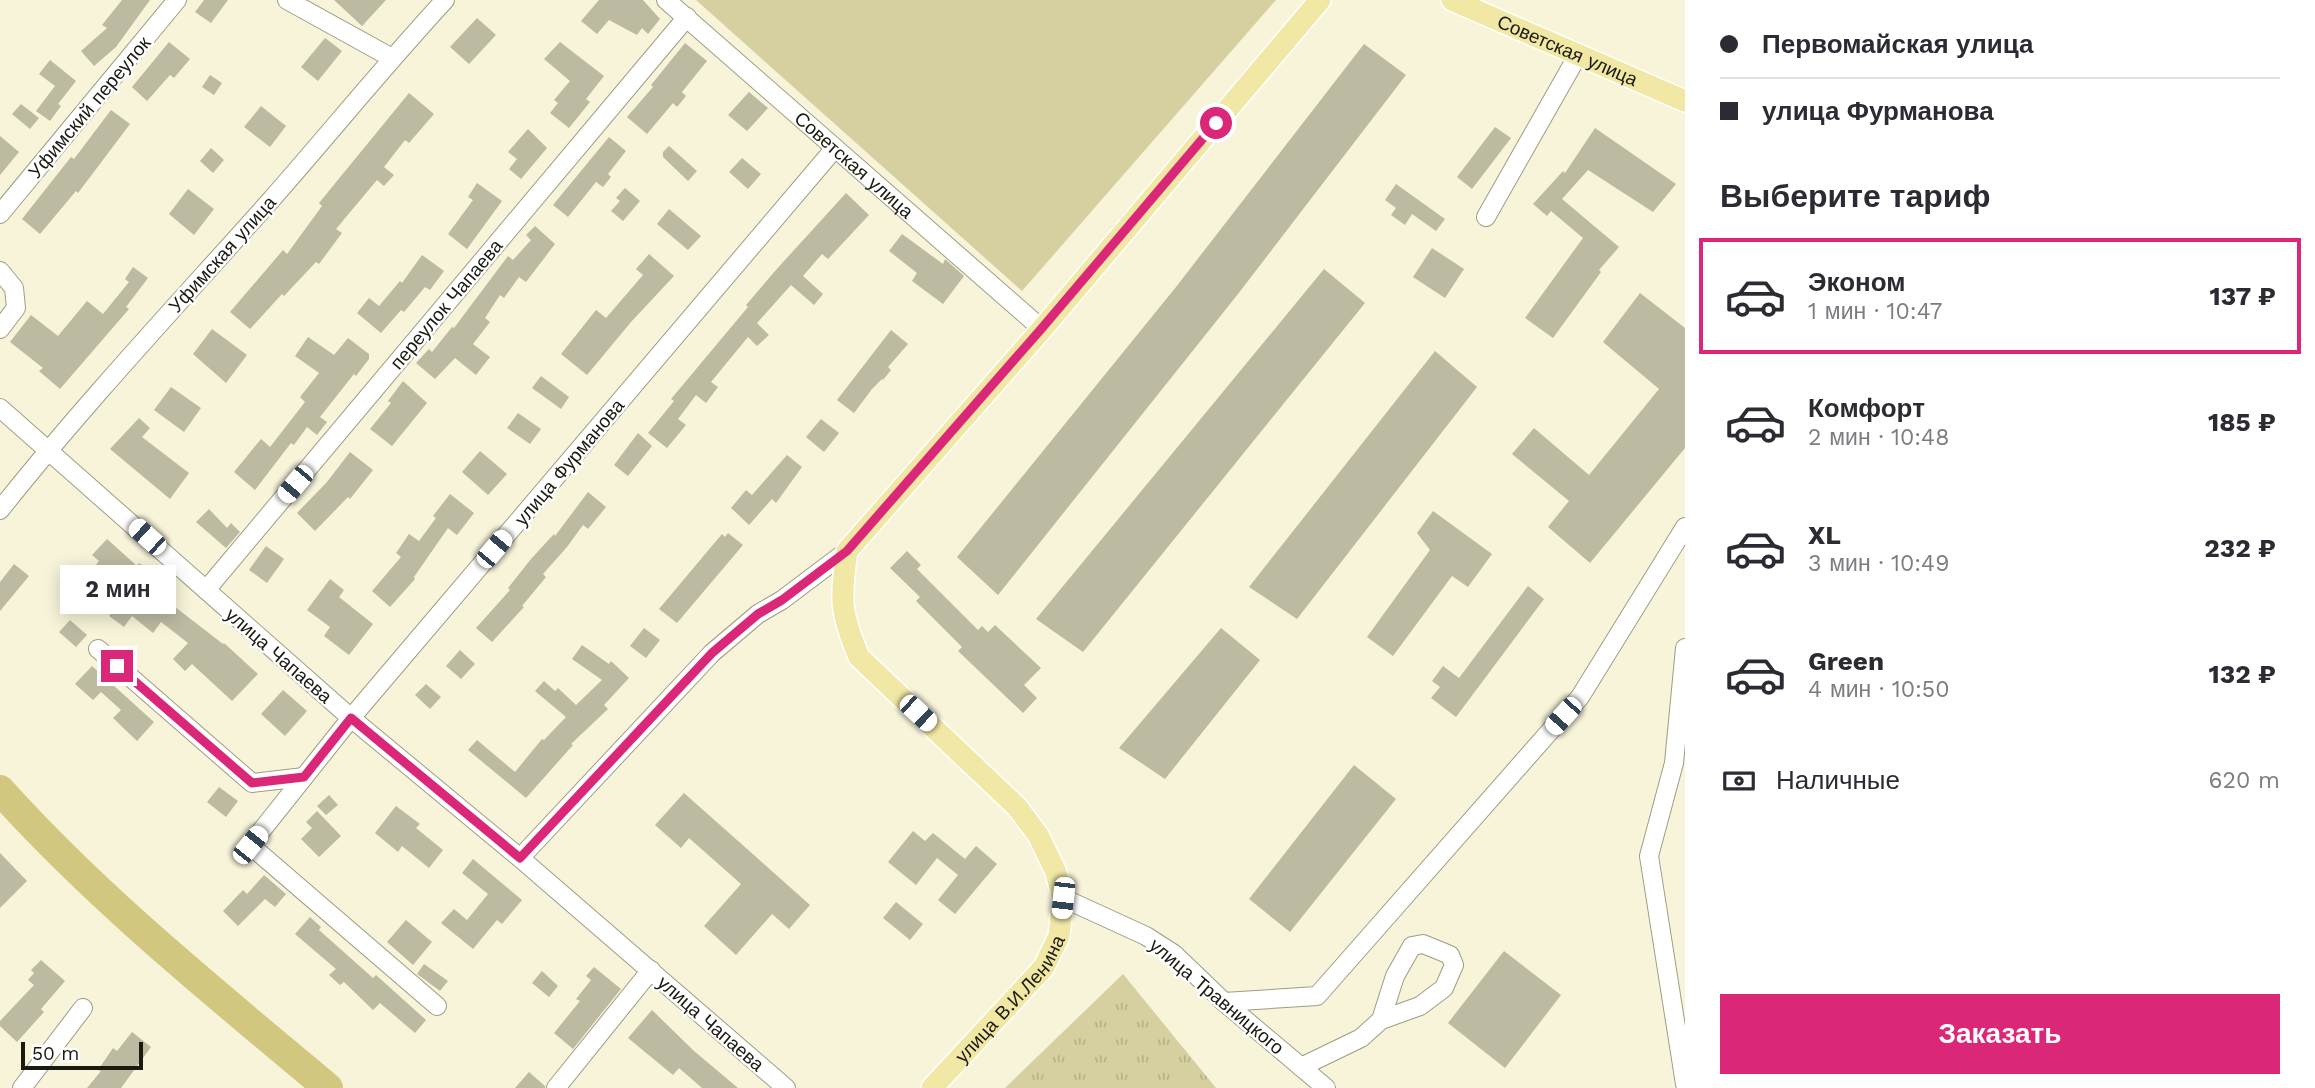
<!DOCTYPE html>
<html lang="ru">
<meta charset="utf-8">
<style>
:root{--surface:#fff;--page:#f7f7f7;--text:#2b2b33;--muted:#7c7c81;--line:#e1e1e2;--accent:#db2777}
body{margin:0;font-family:"Work Sans",sans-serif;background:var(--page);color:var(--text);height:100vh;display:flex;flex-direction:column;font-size:26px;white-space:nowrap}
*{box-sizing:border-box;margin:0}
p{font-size:23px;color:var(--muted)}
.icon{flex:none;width:38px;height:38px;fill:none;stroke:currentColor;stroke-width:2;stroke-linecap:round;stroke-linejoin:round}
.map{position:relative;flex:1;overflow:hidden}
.panel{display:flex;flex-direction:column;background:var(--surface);width:630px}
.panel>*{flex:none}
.banner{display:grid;align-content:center;height:154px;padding:0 35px;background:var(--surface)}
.scale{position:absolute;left:21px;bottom:18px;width:122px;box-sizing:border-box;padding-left:7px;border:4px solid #1b1a11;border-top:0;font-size:19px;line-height:24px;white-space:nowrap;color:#1b1a11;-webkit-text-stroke:5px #fff;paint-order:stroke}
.end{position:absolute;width:32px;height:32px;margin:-16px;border:9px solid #db2777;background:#fff;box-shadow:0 0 0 4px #fff}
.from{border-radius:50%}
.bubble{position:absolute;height:49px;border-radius:0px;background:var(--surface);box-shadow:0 4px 18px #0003;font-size:23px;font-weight:700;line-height:49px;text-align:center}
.car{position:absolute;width:21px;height:42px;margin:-21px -10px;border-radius:9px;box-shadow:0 0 5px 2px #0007;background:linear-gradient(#fff 24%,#345 0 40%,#fff 0 76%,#345 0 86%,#fff 0)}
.banner b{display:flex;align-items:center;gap:24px;height:66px;font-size:26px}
.banner b+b{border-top:2px solid var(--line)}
.banner i{width:18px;height:18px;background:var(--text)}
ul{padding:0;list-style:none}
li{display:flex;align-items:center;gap:21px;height:116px;margin:0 14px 10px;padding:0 21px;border:4px solid transparent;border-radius:0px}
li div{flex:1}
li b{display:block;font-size:26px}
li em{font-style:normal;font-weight:700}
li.active{border-color:var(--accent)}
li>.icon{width:63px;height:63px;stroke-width:1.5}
h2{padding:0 35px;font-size:32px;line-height:84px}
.pay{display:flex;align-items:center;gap:18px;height:77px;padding:0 35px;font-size:26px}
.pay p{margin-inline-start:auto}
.action{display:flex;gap:14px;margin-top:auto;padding:14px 35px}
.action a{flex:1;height:80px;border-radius:0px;background:var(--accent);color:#fff;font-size:28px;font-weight:700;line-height:80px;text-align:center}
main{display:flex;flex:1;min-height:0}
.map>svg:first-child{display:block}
</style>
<main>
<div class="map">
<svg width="1685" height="1088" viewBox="0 0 1685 1088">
<defs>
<pattern id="park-tufts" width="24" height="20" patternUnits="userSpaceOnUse" patternTransform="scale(1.75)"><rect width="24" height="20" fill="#d6d0a0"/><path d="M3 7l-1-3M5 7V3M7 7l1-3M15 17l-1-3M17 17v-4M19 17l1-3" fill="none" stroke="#b7b289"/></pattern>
</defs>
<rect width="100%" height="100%" fill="#f7f4da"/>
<polygon fill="#d6d0a0" points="696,0 1276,0 1022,291"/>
<polygon fill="url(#park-tufts)" points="1123,974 1216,1088 1005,1088"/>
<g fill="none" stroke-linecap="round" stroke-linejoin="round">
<path stroke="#d1c77e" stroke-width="30" d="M0,790C99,900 215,993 328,1088"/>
</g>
<g fill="#bdbaa2">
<polygon points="122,0 150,0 116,47 94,66 81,51 107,28 102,25"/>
<polygon points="204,0 228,0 211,23 195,12"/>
<polygon points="334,0 386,0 362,26"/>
<polygon points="599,0 643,0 660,19 648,34 642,28 637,35 609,20 597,34 581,21"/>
<polygon points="477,18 496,35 469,64 450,47"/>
<polygon points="325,38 342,51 318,81 301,67"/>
<polygon points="169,42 190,59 174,78 170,75 147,101 132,87"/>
<polygon points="560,42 604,76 586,99 590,102 569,128 550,113 558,103 554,100 570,81 544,59"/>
<polygon points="685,43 707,61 682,92 686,96 677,107 673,103 647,134 627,117 653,87 651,85"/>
<polygon points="1364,44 1406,75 1238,294 998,595 957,557 1176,287"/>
<polygon points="50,60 76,81 58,104 61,106 50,121 36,111 55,86 39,74"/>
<polygon points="210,75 222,83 214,95 202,87"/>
<polygon points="749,92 768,108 747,131 728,115"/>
<polygon points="409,93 434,114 409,143 405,140 384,167 394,175 384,186 377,180 336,229 342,233 319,264 316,262 284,296 282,294 250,329 230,312 283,250 287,254 322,206 319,203"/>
<polygon points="21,104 39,118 30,129 12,114"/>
<polygon points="261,106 286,126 270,147 244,127"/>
<polygon points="111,110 130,124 78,193 76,191 40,234 22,219 71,157 74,159"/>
<polygon points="1495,127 1511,138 1472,189 1457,177"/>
<polygon points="1595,128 1676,184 1653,212 1588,170 1562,199 1619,247 1599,270 1601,272 1553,338 1525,318 1583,238 1551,211 1547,216 1533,204 1563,171 1565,173"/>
<polygon points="528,129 547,148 521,179 509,169 517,159 508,152"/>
<polygon points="0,136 19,152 0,175"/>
<polygon points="609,137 626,151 608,174 611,177 603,187 596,182 568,217 553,205"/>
<polygon points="669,146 697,171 688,181 663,157 663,152"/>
<polygon points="211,148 224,160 213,173 200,161"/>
<polygon points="742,158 761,174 748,189 729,172"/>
<polygon points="477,183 502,201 467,249 448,234 473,200 468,197"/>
<polygon points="1396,184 1445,219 1436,231 1412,214 1405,225 1391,215 1396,208 1385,200"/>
<polygon points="625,188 640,201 623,221 611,211 620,201 616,198"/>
<polygon points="188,189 214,209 194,235 169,214"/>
<polygon points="846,193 869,215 828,259 822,254 803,276 823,294 814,305 791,285 757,323 769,335 757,346 748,337 711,382 718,387 706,403 696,395 678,419 686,425 667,448 648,433 674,401 671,399 748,307 746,305 775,271"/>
<polygon points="669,209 701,236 688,250 657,224"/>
<polygon points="535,226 555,244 526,282 519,277 504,298 500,295 485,318 490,322 473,344 490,357 476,375 455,358 435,379 416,363 429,349 432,352 452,327 454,328 508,256 513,260 531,240 526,235"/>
<polygon points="902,234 943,264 945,259 964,276 943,304 912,281 917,273 889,251"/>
<polygon points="1432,248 1464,269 1445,298 1413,277"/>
<polygon points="649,254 674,276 631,322 587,375 561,354 596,310 606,318 643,275 636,269"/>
<polygon points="422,255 444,271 430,290 425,287 404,312 401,310 381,333 357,313 369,298 379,306 400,281 402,283"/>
<polygon points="133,267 148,278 126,307 129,309 60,389 39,371 43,368 10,342 31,315 58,336 87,301 103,314 129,282 125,279"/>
<polygon points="1324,269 1365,303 1083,652 1036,619"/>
<polygon points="1640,293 1685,328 1685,448 1590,563 1548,527 1569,501 1512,454 1534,428 1589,475 1659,389 1603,342"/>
<polygon points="212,329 247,355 226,383 193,354"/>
<polygon points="891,330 908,344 888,367 891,370 883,380 882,379 872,389 854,413 837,400"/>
<polygon points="308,337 334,355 348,338 369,354 369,359 356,376 354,374 320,417 327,422 317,435 307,427 294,445 291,443 255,490 234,472 261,439 270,447 305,402 300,397 319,373 295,356"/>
<polygon points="1435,351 1477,387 1297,619 1249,587"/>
<polygon points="541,376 569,397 561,409 532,388"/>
<polygon points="403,381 427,403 392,446 370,429 391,403 388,401"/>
<polygon points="171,387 201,408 184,432 154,410"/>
<polygon points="518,413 541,429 530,444 507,428"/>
<polygon points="139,418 150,428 142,437 189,473 170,499 110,449"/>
<polygon points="821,419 839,433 824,452 806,437"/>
<polygon points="638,433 652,446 628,476 614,465"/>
<polygon points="480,451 507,474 488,495 462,472"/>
<polygon points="350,452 373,470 350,499 348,497 315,531 297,513 327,482"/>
<polygon points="787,455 802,467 776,503 772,499 749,525 731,508 746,490 752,495"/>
<polygon points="588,492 606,507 588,529 583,525 567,547 543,574 546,577 522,606 524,607 492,642 476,628 510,590 508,588 531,559 554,534 555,536"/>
<polygon points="450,494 474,513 457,535 448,528 414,577 415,579 390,607 372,591 401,557 396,553 409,534 419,541 436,518 433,516"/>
<polygon points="209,509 227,528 231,523 240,532 226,548 196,522"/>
<polygon points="1433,511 1492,554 1468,587 1452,576 1393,656 1367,637 1430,550 1417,533"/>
<polygon points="728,533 743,545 677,623 659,609 722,534 725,537"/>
<polygon points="107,539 137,566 139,563 155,576 148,586 223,644 224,643 258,674 232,701 192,664 185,671 173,659 188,643 161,622 153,633 132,616 124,627 109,616 129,590 107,572 103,576 94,567 99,561 92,555"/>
<polygon points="266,546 284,559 267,583 249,570"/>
<polygon points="907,551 921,565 917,569 978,630 982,626 988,632 995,625 1041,668 1024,685 1037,698 1023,713 958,651 962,647 916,601 920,597 890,568"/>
<polygon points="14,564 29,576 0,611 0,582"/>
<polygon points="330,579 344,590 339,597 373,624 349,655 324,636 330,627 307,610"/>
<polygon points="1528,586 1544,599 1456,717 1431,698 1440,687 1432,681 1443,666 1459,678"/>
<polygon points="70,620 87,635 76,647 59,632"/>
<polygon points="644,628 660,640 646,658 630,646"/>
<polygon points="1221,628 1260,660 1165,779 1119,748"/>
<polygon points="582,645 609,664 611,661 629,678 604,705 608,709 571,744 573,745 526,798 468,750 477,740 515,772 542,739 544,740 566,717 535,691 544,681 555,691 558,688 576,705 602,680 572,659"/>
<polygon points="460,650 475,664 461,679 446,666"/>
<polygon points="92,666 154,722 137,741 113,718 121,710 101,692 93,700 75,684"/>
<polygon points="426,684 441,697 430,709 415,695"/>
<polygon points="283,690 307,711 285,736 261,714"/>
<polygon points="1354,765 1396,799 1290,932 1249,899"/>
<polygon points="219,787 238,801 226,817 207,802"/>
<polygon points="684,793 810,905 789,929 772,914 736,955 704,926 741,884 689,838 681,848 655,825"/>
<polygon points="329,795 338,805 326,815 317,806"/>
<polygon points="396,806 420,824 416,828 443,850 429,868 402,846 398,852 375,833"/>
<polygon points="317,811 341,836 319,857 301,839 312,828 306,822"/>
<polygon points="913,831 925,841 933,833 965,859 976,846 997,864 955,914 938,900 958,875 937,858 916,885 888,862"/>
<polygon points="0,853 27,881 0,908"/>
<polygon points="473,859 522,900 502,924 497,920 473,949 441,923 454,909 467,920 488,894 462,873"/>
<polygon points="264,875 286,894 275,907 265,899 238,926 223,911 243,890 247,894"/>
<polygon points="896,902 923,924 910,940 883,918"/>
<polygon points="310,917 321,927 319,930 373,978 376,975 426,1020 415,1033 380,1003 373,1010 344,982 340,985 329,975 336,969 295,934"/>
<polygon points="406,920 432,942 413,965 387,942"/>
<polygon points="1504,951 1561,995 1505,1068 1448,1023"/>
<polygon points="41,960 65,981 41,1009 44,1012 17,1042 0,1026 0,1021 34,985 28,980 34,973 31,970"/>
<polygon points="424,964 448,981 440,991 417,974"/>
<polygon points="594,967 621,989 573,1049 554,1033 580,1001 576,999 591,980 586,976"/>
<polygon points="542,971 558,986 549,997 532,983"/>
<polygon points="652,1010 694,1051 738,1088 702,1088 679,1068 673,1075 628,1038"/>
<polygon points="132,1032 151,1047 121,1088 87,1088 101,1071 98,1070 113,1048 117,1051"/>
<polygon points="529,1072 545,1086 545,1088 515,1088"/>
</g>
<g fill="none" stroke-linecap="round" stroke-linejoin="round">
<defs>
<g id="minor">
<polyline points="287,0 392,58"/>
<path id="s1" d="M666,0L1042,329"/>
<polyline points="0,214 177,0"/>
<polyline points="1486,217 1578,55"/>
<polyline points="0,271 14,288 16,308 0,329"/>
<polyline points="0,408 351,718 520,858 786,1088"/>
<path d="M0,510C85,403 179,303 270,201C329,134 385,65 445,0"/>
<polyline points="206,590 687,17"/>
<polyline points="1685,648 1674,763 1649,856 1685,1084"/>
<polyline points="98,649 252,783 304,777"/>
<polyline points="520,858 712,653 758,614 782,600 847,551"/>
<polyline points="1063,898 1146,936 1174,954 1224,1002 1326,1088"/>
<polyline points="1224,1002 1317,996 1580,697 1685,527"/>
<polyline points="437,1006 250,845 351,718 835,148"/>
<polyline points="1301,1067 1361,1038 1381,1020 1420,1006 1444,988 1454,965 1450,955 1423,944 1412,946 1395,976 1381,1020"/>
<polyline points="22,1088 83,1008"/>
<polyline points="556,1088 651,970"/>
</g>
<g id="major">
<path id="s2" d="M1452,0L1685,101"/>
<path id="s3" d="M932,1088L1044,967L1059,936L1063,898L1055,870L1038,835L1017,807L859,657C840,612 840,599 847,551L1042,329L1320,0"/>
</g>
</defs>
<use href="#minor" stroke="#9f9c84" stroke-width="20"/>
<use href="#major" stroke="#fff" stroke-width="24"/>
<use href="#minor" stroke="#fff" stroke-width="18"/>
<use href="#major" stroke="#f1e8a6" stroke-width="21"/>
</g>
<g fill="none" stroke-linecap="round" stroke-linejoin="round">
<polyline stroke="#db2777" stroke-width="9" points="117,666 252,783 304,777 351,718 520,858 712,653 758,614 782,600 847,551 1042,328 1216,123"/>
</g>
<g text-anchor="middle" stroke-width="5" stroke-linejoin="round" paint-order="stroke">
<g font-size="19" fill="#1b1a11" stroke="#fff">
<text dy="7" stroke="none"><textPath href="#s2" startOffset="126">Советская улица</textPath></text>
<text transform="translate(89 107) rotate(-50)" y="7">Уфимский переулок</text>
<text dy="7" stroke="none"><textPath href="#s1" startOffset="250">Советская улица</textPath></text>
<text transform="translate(222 254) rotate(-48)" y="7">Уфимская улица</text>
<text transform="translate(446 304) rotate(-50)" y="7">переулок Чапаева</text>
<text transform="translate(569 462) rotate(-50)" y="7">улица Фурманова</text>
<text transform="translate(279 655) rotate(41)" y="7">улица Чапаева</text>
<text transform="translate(1217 996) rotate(40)" y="7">улица Травницкого</text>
<text dy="7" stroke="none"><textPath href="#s3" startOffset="119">улица В.И.Ленина</textPath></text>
<text transform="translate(711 1023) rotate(41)" y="7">улица Чапаева</text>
</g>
</g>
</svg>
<div class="scale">50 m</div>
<i class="end from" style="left:1216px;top:123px"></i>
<i class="end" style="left:117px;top:666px"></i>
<div class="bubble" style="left:60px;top:565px;width:116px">2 мин</div>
<i class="car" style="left:295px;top:484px;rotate:220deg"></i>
<i class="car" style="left:147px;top:537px;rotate:312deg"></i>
<i class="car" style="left:494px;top:549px;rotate:40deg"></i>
<i class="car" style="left:918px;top:713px;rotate:133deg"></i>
<i class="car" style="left:1563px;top:716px;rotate:222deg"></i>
<i class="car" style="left:250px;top:845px;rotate:39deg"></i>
<i class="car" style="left:1063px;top:898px;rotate:186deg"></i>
</div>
<section class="panel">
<div class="banner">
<b><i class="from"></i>Первомайская улица</b>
<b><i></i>улица Фурманова</b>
</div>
<h2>Выберите тариф</h2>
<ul>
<li class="active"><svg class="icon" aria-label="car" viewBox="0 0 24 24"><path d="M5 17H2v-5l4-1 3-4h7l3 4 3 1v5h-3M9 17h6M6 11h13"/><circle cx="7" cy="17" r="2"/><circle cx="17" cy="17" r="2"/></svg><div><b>Эконом</b><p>1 мин · 10:47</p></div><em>137 ₽</em></li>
<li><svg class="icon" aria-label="car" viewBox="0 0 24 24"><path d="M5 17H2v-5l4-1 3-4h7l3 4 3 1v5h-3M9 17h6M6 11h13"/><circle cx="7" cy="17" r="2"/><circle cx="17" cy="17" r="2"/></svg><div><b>Комфорт</b><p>2 мин · 10:48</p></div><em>185 ₽</em></li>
<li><svg class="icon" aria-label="car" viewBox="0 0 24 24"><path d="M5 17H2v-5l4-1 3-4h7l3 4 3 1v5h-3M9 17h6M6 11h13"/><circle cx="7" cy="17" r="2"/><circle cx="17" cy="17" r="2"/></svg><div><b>XL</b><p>3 мин · 10:49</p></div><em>232 ₽</em></li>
<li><svg class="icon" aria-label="car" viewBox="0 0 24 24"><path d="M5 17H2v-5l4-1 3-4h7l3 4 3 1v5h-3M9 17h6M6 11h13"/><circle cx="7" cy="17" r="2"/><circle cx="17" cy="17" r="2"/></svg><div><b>Green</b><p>4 мин · 10:50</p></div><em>132 ₽</em></li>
</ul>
<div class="pay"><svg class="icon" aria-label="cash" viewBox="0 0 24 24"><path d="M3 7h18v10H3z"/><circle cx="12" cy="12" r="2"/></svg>Наличные<p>620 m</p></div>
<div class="action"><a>Заказать</a></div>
</section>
</main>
